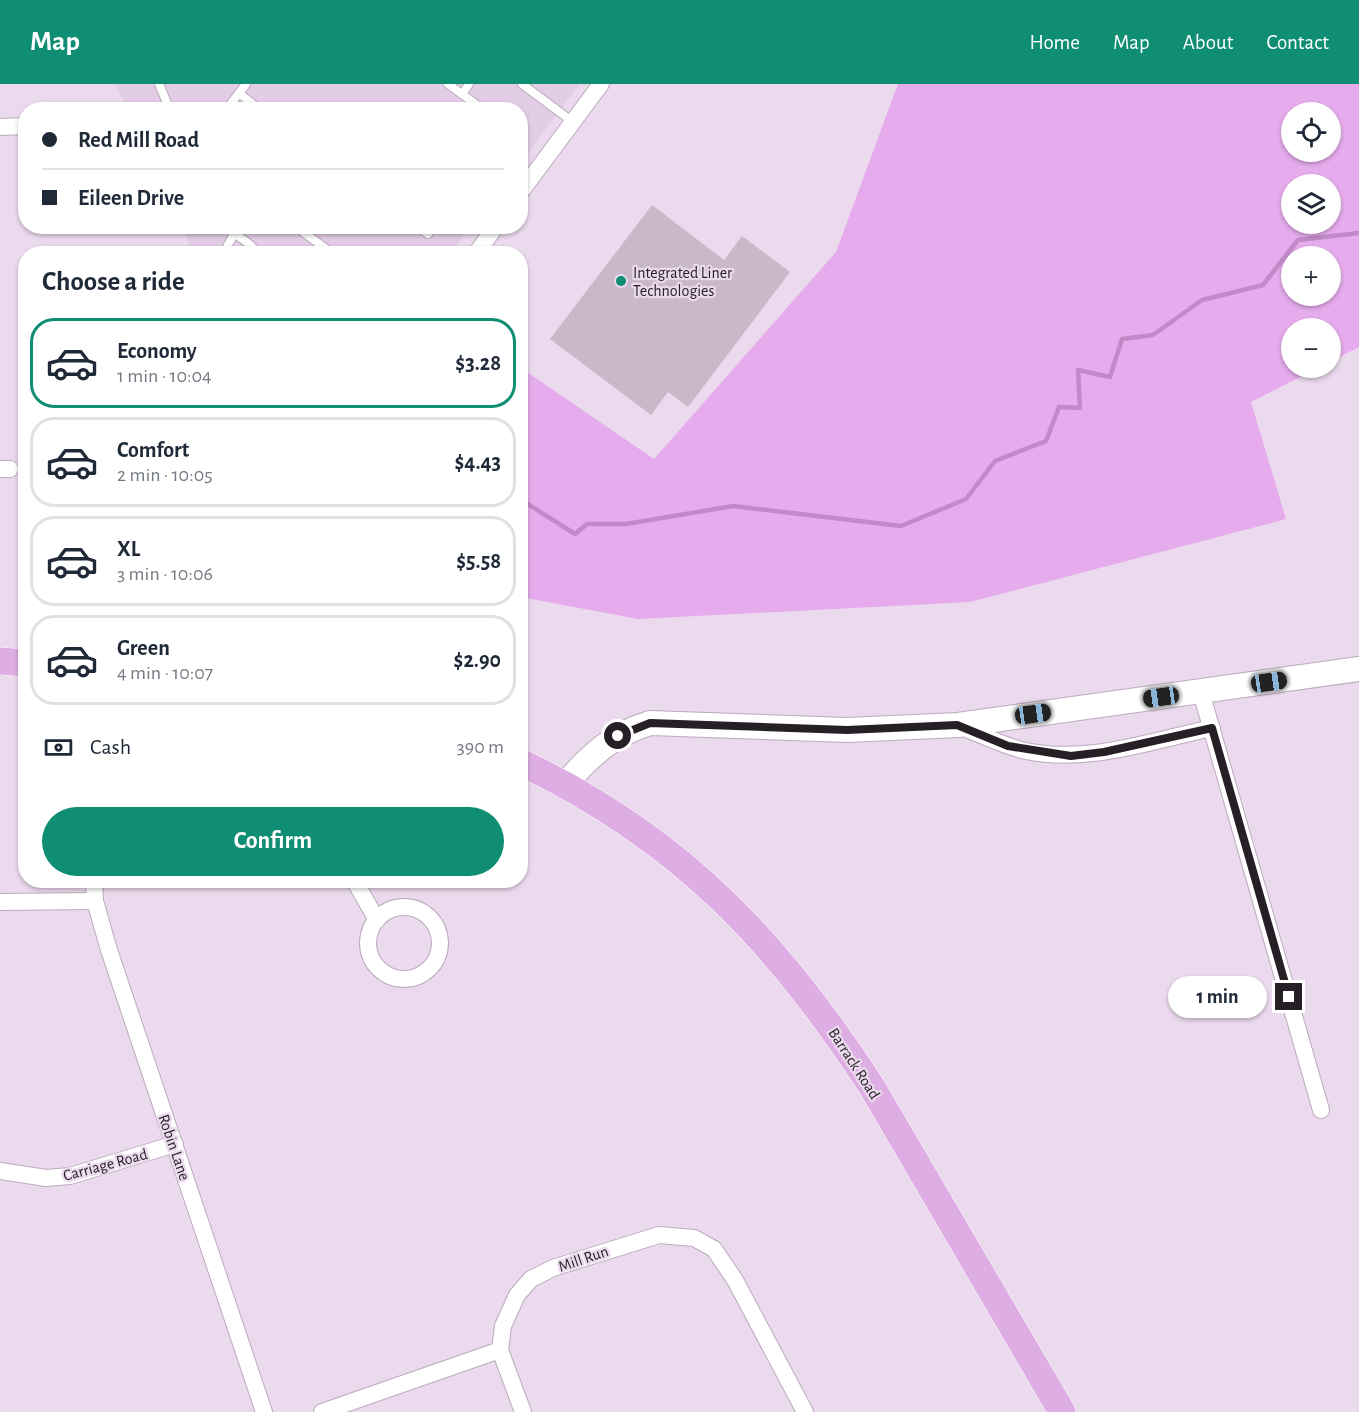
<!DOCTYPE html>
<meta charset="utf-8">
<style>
:root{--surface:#fff;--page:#f6f6f7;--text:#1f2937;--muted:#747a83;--line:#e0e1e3;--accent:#0f8e74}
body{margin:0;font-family:"Alegreya Sans",sans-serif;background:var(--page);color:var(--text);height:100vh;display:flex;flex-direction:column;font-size:22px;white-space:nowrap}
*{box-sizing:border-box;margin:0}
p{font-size:20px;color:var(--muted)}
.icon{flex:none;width:33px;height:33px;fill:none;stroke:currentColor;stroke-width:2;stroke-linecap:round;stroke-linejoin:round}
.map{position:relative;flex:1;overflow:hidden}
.sheet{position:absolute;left:18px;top:162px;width:510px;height:642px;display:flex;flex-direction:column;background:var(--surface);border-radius:24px;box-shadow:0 2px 4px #0004}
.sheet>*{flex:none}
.top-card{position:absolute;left:18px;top:18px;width:510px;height:132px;border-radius:24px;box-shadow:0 2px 4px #0004;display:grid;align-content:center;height:132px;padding:0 24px;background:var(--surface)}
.buttons{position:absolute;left:1281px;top:18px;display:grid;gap:12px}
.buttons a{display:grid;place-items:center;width:60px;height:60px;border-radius:50%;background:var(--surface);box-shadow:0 2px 4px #0004;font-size:30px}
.end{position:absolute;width:27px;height:27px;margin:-14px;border:8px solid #261f26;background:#fff;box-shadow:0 0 0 3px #fff}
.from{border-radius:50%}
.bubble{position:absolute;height:42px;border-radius:21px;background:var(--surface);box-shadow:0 2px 4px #0004;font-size:20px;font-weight:600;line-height:42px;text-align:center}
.car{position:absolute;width:18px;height:36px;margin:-18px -9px;border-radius:8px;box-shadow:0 0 4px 2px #0007;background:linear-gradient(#222 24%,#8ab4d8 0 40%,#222 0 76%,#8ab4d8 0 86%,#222 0)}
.top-card b{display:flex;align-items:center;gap:21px;height:57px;font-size:22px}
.top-card b+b{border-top:2px solid var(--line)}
.top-card i{width:15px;height:15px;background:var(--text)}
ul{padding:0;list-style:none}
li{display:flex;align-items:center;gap:18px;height:90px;margin:0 12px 9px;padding:0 12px;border:3px solid var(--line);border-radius:24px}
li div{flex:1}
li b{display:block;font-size:22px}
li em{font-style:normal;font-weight:600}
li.current{border-color:var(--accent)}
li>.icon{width:54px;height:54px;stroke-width:1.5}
h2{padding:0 24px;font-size:27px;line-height:72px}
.pay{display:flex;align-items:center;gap:15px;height:66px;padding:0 24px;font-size:22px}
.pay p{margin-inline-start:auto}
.action{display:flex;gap:12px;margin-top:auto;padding:12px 24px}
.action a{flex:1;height:69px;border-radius:36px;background:var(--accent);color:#fff;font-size:24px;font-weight:600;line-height:69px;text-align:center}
header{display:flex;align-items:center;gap:36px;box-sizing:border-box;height:84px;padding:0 30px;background:var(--accent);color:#fff}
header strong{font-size:28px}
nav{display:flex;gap:33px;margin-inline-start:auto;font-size:21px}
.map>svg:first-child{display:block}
</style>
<header>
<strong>Map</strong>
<nav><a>Home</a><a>Map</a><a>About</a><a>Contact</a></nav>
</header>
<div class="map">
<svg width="1359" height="1328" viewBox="0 0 1359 1328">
<rect width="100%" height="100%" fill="#ebd9ed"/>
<g fill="#e3cce6">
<polygon points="115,0 580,0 521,78 520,26 127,25"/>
<polygon points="185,143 471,143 450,170 190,169"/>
</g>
<path fill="#e5abec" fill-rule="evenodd" d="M898,0H1359V263L1331,277L1330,244H1292V284H1318L1251,318L1286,435L970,518L638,535L521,513V284L654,375L836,168ZM1292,28H1330V68H1292ZM1292,100H1330V140H1292ZM1292,172H1330V212H1292Z"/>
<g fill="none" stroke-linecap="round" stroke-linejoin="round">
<polyline stroke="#c189c8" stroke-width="4.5" points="520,415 575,450 587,440 626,440 733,422 901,442 966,415 995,377 1046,357 1059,323 1080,324 1078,286 1110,293 1122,255 1153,251 1202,216 1263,201 1298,156 1359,149"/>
</g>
<polygon fill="#c9b7ca" points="652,121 724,176 742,152 790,188 688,323 668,308 651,331 550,255"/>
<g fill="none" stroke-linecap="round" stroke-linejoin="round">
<defs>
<g id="lane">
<polyline points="159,0 170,26"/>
<polyline points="448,0 484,26"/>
<polyline points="522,0 573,38"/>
<polyline points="239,9 260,26"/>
<polyline points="462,10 469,0"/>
<polyline points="226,26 246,0"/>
<path d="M229,142C236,155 250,156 258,170"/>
<polyline points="295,142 333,170"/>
<polyline points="417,142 428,150 433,142"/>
<polyline points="234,150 249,142"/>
<polyline points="223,170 234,150"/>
</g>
<g id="street">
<polyline points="0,43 26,42"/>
<polyline points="520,109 601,0"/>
<polyline points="476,170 496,142"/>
<polyline points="0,385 10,385"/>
<polyline points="1201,608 1321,1026"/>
<path d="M961,643C983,651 1003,662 1026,667C1088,680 1151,657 1212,644"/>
<polyline points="94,796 95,817 109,866 264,1328"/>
<polyline points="354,796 377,836"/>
<polyline points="0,818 95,817"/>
<circle cx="404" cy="859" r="36"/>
<polyline points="0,1087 46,1094 70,1092 175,1060"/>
<polyline points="500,1266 523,1328"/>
<polyline points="322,1328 500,1266 503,1242 517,1211 531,1195 553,1184 659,1151 694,1154 714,1165 735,1196 805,1328"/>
</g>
<path id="secondary" d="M566,699C591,671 613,650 650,639L847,646L958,641L1359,585"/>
<g id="primary">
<polyline points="0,577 26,579"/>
<path d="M520,678C680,754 777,857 872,1003L1062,1328"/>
</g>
</defs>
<use href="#lane" stroke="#bbaabd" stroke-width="10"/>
<use href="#street" stroke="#bbaabd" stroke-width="18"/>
<use href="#secondary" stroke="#bbaabd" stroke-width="26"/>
<use href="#primary" stroke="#fff" stroke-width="28"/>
<use href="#lane" stroke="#fff" stroke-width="8"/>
<use href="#street" stroke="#fff" stroke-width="16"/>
<use href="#secondary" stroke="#fff" stroke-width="24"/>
<use href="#primary" stroke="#ddade3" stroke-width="27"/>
</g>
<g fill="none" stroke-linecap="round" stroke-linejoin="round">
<polyline stroke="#261f26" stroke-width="8" points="618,652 650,639 847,646 957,641 1008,662 1071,672 1104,668 1212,644 1289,913"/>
</g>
<circle fill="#0f8e74" stroke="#ebd9ed" stroke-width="2" cx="621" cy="197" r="6"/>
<g text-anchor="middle" stroke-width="4.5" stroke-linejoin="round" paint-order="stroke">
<g font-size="16" fill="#261f26" stroke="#ebd9ed" text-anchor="start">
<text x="633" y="194">Integrated Liner<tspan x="633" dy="18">Technologies</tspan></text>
</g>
<g font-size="16" fill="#261f26" stroke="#ebd9ed">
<text transform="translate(855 979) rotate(57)" y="6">Barrack Road</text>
<text transform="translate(175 1063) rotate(71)" y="6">Robin Lane</text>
<text transform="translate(105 1080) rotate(-15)" y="6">Carriage Road</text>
<text transform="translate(583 1174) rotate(-19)" y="6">Mill Run</text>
</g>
</g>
</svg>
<div class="buttons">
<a><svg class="icon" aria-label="locate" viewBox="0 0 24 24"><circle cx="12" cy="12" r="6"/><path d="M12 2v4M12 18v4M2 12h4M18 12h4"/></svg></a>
<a><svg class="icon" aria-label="layers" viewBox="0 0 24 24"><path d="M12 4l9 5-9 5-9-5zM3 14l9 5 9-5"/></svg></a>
<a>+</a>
<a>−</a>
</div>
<i class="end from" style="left:618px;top:652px"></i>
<i class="end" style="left:1289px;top:913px"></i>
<div class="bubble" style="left:1168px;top:892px;width:99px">1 min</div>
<i class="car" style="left:1269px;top:598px;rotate:82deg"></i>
<i class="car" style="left:1161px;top:613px;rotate:262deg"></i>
<i class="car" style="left:1033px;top:630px;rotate:82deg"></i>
<div class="top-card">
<b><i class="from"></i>Red Mill Road</b>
<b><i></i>Eileen Drive</b>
</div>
<section class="sheet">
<h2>Choose a ride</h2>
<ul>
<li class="current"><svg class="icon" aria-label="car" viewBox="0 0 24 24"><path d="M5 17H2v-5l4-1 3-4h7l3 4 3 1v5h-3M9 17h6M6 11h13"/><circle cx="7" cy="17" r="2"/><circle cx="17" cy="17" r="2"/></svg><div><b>Economy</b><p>1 min · 10:04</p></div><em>$3.28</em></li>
<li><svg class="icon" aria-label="car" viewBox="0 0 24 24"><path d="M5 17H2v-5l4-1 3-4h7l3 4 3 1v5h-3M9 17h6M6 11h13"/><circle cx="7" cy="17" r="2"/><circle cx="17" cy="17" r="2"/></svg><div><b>Comfort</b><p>2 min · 10:05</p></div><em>$4.43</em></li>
<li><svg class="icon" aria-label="car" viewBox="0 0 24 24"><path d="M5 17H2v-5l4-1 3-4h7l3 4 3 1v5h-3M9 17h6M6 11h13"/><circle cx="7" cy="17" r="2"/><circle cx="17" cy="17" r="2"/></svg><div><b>XL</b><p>3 min · 10:06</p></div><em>$5.58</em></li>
<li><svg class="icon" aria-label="car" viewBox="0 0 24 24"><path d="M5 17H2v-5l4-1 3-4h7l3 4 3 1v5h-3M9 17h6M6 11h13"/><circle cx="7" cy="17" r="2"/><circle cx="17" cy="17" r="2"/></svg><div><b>Green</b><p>4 min · 10:07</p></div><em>$2.90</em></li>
</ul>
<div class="pay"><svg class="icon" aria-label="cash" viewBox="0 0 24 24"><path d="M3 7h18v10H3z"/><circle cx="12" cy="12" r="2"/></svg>Cash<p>390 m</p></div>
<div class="action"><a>Confirm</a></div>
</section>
</div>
